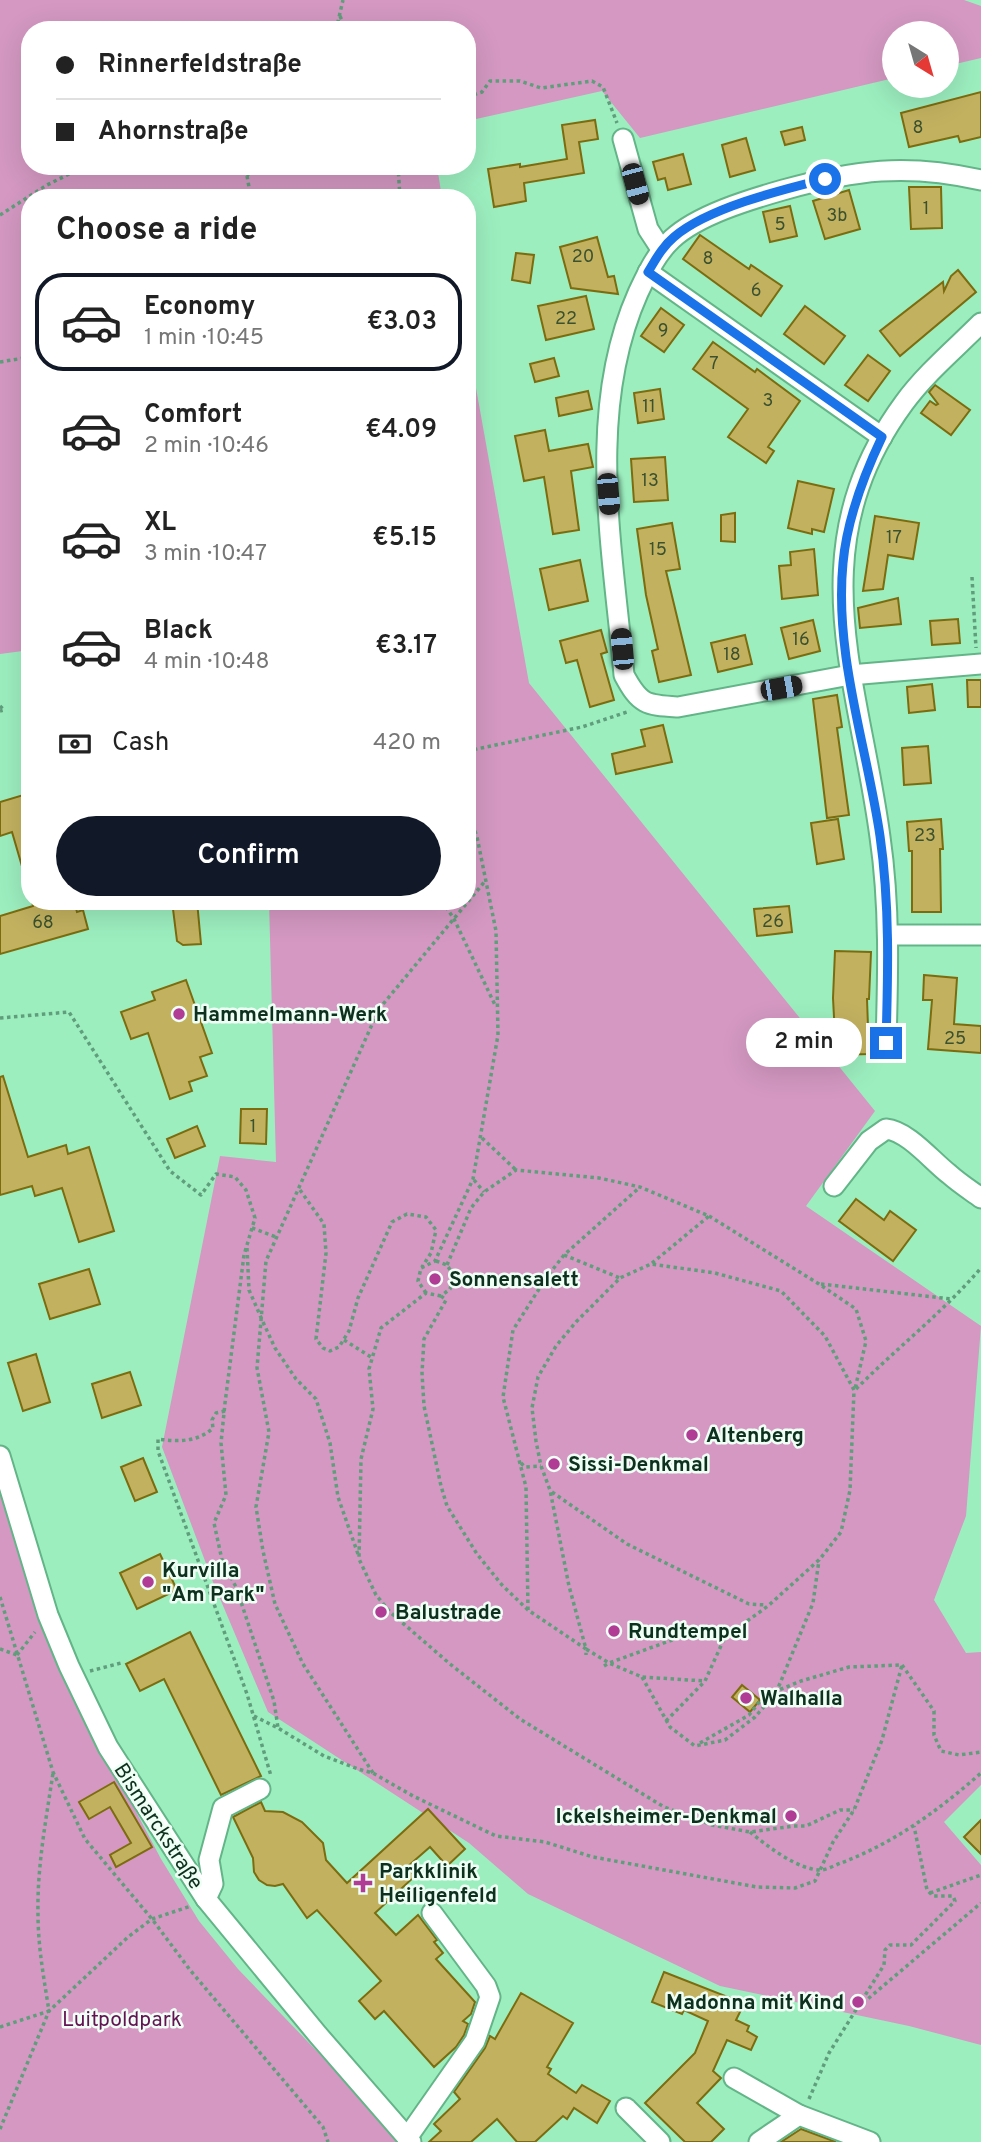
<!DOCTYPE html>
<meta charset="utf-8">
<style>
:root{--surface:#fff;--page:#f6f6f6;--text:#222;--muted:#767676;--line:#e0e0e0;--accent:#111827}
body{margin:0;font-family:Overpass,sans-serif;background:var(--page);color:var(--text);height:100vh;display:flex;flex-direction:column;font-size:26px;white-space:nowrap}
*{box-sizing:border-box;margin:0}
p{font-size:23px;color:var(--muted)}
.icon{flex:none;width:38px;height:38px;fill:none;stroke:currentColor;stroke-width:2;stroke-linecap:round;stroke-linejoin:round}
.map{position:relative;flex:1;overflow:hidden}
.side{position:absolute;left:21px;top:189px;width:455px;height:721px;display:flex;flex-direction:column;background:var(--surface);border-radius:28px;box-shadow:0 7px 28px #0002}
.side>*{flex:none}
.banner{position:absolute;left:21px;top:21px;width:455px;height:154px;border-radius:28px;box-shadow:0 7px 28px #0002;display:grid;align-content:center;height:154px;padding:0 35px;background:var(--surface)}
.needle{width:46px;rotate:143deg}
.tools{position:absolute;left:882px;top:21px;display:grid;gap:14px}
.tools a{display:grid;place-items:center;width:77px;height:77px;border-radius:50%;background:var(--surface);box-shadow:0 7px 28px #0002;font-size:35px}
.end{position:absolute;width:32px;height:32px;margin:-16px;border:9px solid #1a73e8;background:#fff;box-shadow:0 0 0 4px #fff}
.from{border-radius:50%}
.bubble{position:absolute;height:49px;border-radius:24px;background:var(--surface);box-shadow:0 7px 28px #0002;font-size:23px;font-weight:600;line-height:49px;text-align:center}
.car{position:absolute;width:21px;height:42px;margin:-21px -10px;border-radius:9px;box-shadow:0 0 5px 2px #0007;background:linear-gradient(#222 24%,#8ab4d8 0 40%,#222 0 76%,#8ab4d8 0 86%,#222 0)}
.banner b{display:flex;align-items:center;gap:24px;height:66px;font-size:26px}
.banner b+b{border-top:2px solid var(--line)}
.banner i{width:18px;height:18px;background:var(--text)}
ul{padding:0;list-style:none}
li{display:flex;align-items:center;gap:21px;height:98px;margin:0 14px 10px;padding:0 21px;border:4px solid transparent;border-radius:28px}
li div{flex:1}
li b{display:block;font-size:26px}
li em{font-style:normal;font-weight:600}
li.current{border-color:var(--accent)}
li>.icon{width:63px;height:63px;stroke-width:1.5}
h2{padding:0 35px;font-size:32px;line-height:84px}
.pay{display:flex;align-items:center;gap:18px;height:77px;padding:0 35px;font-size:26px}
.pay p{margin-inline-start:auto}
.action{display:flex;gap:14px;margin-top:auto;padding:14px 35px}
.action a{flex:1;height:80px;border-radius:42px;background:var(--accent);color:#fff;font-size:28px;font-weight:600;line-height:80px;text-align:center}
.map>svg:first-child{display:block}
</style>
<div class="map">
<svg width="981" height="2142" viewBox="0 0 981 2142">
<rect width="100%" height="100%" fill="#9ceebf"/>
<g fill="#d498c2">
<polygon points="0,0 964,0 981,6 981,58 947,66 947,33 894,33 894,78 640,138 602,91 467,121 467,30 30,30 30,166 437,166 442,198 30,198 30,650 0,654"/>
<polygon points="467,338 529,683 875,1111 806,1206 981,1326 966,1516 934,1600 966,1653 981,1652 981,1785 944,1822 981,1865 981,2045 909,2026 720,1986 528,1894 469,1843 268,1712 213,1582 162,1447 220,1156 276,1162 269,901 467,901"/>
<polygon points="0,1490 50,1649 161,1859 199,1921 238,1969 404,2142 0,2142"/>
</g>
<g fill="#c2b15f" stroke="#7c6c0f" stroke-width="2">
<polygon points="981,92 981,137 960,142 958,136 909,147 901,113"/>
<polygon points="595,120 598,139 579,142 584,173 524,183 526,201 494,207 488,169 520,164 520,167 567,159 562,125"/>
<polygon points="802,127 805,140 785,145 781,132"/>
<polygon points="746,138 755,170 730,177 722,145"/>
<polygon points="683,154 691,184 668,190 665,178 658,180 653,162"/>
<polygon points="909,187 941,187 942,228 911,229"/>
<polygon points="849,190 860,229 825,239 813,201"/>
<polygon points="790,206 797,236 770,242 763,212"/>
<polygon points="700,235 749,269 751,265 782,286 761,316 683,259"/>
<polygon points="597,237 608,277 614,276 618,294 571,288 560,247"/>
<polygon points="516,253 534,255 530,283 512,280"/>
<polygon points="958,270 976,292 900,356 880,331 943,282 944,291 951,276"/>
<polygon points="586,296 594,329 546,340 538,306"/>
<polygon points="805,306 845,336 824,364 784,334"/>
<polygon points="661,308 684,325 664,352 641,336"/>
<polygon points="713,342 755,372 757,369 800,401 768,447 774,451 766,463 728,437 748,409 693,369"/>
<polygon points="868,355 890,371 868,401 845,385"/>
<polygon points="554,358 559,376 535,382 530,364"/>
<polygon points="935,385 970,410 951,435 921,413 930,401 936,405 938,404 929,392"/>
<polygon points="660,389 664,419 638,423 634,393"/>
<polygon points="588,391 592,409 559,416 556,398"/>
<polygon points="545,430 549,451 588,444 593,467 571,471 579,530 553,534 544,477 524,481 515,436"/>
<polygon points="665,457 668,500 634,502 631,459"/>
<polygon points="798,481 834,489 824,532 812,529 812,534 788,528"/>
<polygon points="735,513 735,542 721,541 721,515"/>
<polygon points="875,516 919,523 913,559 888,555 883,589 863,591"/>
<polygon points="672,523 680,569 666,571 691,675 659,682 652,651 658,649 646,595 637,529"/>
<polygon points="814,549 818,595 782,599 779,566 791,565 790,552"/>
<polygon points="580,560 588,601 549,610 540,569"/>
<polygon points="898,598 901,624 860,628 858,608"/>
<polygon points="958,619 960,643 932,645 930,621"/>
<polygon points="813,620 820,651 789,659 781,628"/>
<polygon points="601,630 607,652 601,654 614,700 590,707 577,660 566,663 560,641"/>
<polygon points="745,635 752,664 718,672 711,643"/>
<polygon points="967,680 981,680 981,707 968,707"/>
<polygon points="932,684 935,710 909,713 907,687"/>
<polygon points="837,695 842,727 837,728 849,815 827,818 813,699"/>
<polygon points="663,725 672,762 616,774 612,754 645,746 641,730"/>
<polygon points="928,746 931,783 904,785 902,748"/>
<polygon points="30,793 30,880 26,880 12,832 0,836 0,802"/>
<polygon points="838,819 844,859 817,864 811,823"/>
<polygon points="941,819 943,849 940,849 941,912 912,912 912,851 909,851 907,822"/>
<polygon points="32,901 74,901 77,912 83,910 88,929 0,954 0,916 33,906"/>
<polygon points="172,901 197,901 201,944 183,945 177,941"/>
<polygon points="789,906 792,932 757,936 754,909"/>
<polygon points="835,951 871,952 869,999 867,999 869,1054 836,1055 833,998"/>
<polygon points="924,975 957,978 954,1024 981,1026 981,1053 928,1049 932,1000 923,1000"/>
<polygon points="186,980 212,1053 200,1057 207,1076 189,1082 192,1091 170,1099 148,1033 131,1039 121,1012 155,1000 152,992"/>
<polygon points="3,1076 28,1157 66,1145 68,1154 89,1147 114,1231 79,1242 62,1188 35,1196 32,1186 0,1195 0,1077"/>
<polygon points="241,1109 267,1109 266,1144 240,1143"/>
<polygon points="197,1126 205,1146 175,1158 167,1139"/>
<polygon points="856,1199 884,1220 890,1211 916,1230 893,1261 839,1221"/>
<polygon points="89,1269 100,1304 50,1319 39,1284"/>
<polygon points="36,1354 50,1402 23,1411 8,1363"/>
<polygon points="130,1372 141,1405 102,1418 92,1384"/>
<polygon points="143,1458 157,1492 135,1501 121,1467"/>
<polygon points="160,1554 177,1590 137,1609 120,1573"/>
<polygon points="190,1632 261,1776 221,1795 164,1679 140,1691 126,1664"/>
<polygon points="742,1685 760,1700 750,1712 732,1697"/>
<polygon points="114,1782 152,1847 116,1867 110,1855 131,1843 110,1807 89,1819 79,1802"/>
<polygon points="261,1802 265,1811 283,1812 302,1822 323,1843 326,1860 347,1883 428,1809 465,1849 447,1866 430,1847 407,1867 415,1876 375,1913 396,1935 418,1915 437,1940 434,1942 443,1953 436,1959 475,2002 471,2014 463,2021 468,2024 464,2035 456,2047 434,2067 384,2011 375,2019 359,2001 381,1981 317,1910 307,1918 283,1884 275,1886 267,1885 259,1880 254,1872 253,1858 233,1817"/>
<polygon points="981,1820 981,1854 964,1837"/>
<polygon points="664,1972 733,1999 731,2004 742,2008 736,2020 749,2026 747,2031 757,2037 751,2050 727,2040 713,2071 721,2078 697,2103 724,2129 711,2142 685,2142 645,2103 695,2053 708,2021 684,2010 682,2014 652,2002"/>
<polygon points="521,1993 573,2023 547,2067 551,2069 548,2074 576,2093 582,2085 610,2101 597,2123 574,2108 567,2119 563,2116 535,2142 517,2142 497,2119 471,2142 429,2142 441,2131 434,2124 460,2099 454,2092 485,2048 490,2036 495,2039"/>
<polygon points="801,2129 836,2142 781,2142"/>
</g>
<g fill="none" stroke-linecap="round" stroke-linejoin="round">
<defs>
<g id="minor">
<polyline points="623,139 648,229 661,249"/>
<path d="M981,180C906,163 855,170 783,190C748,200 698,215 672,239C656,254 647,274 638,293C585,412 613,550 624,675C640,705 646,705 678,707L850,675L981,664"/>
<polyline points="648,272 882,437"/>
<polyline points="889,935 981,935"/>
<path d="M886,1043C888,974 890,906 880,837C859,679 797,549 904,403C926,373 955,349 981,323"/>
<path d="M834,1186L869,1141L886,1129C908,1131 932,1161 949,1174C959,1183 970,1190 981,1198"/>
<polyline points="0,1456 48,1615 69,1666 108,1747 206,1899 318,2035 411,2142"/>
<polyline points="206,1899 213,1884 209,1860 223,1808 260,1789"/>
<polyline points="734,2078 799,2115"/>
<polyline points="626,2108 660,2142"/>
<polyline points="407,2138 475,2041 490,1997 486,1986 432,1913"/>
<polyline points="759,2142 799,2115 870,2142"/>
</g>
</defs>
<use href="#minor" stroke="#63b588" stroke-width="23"/>
<g stroke="#609e7b" stroke-width="3.5" stroke-dasharray="3.5 3.5" stroke-linecap="butt">
<polyline points="340,16 346,30"/>
<polyline points="336,30 343,0"/>
<polyline points="467,97 482,92 490,81 520,81 541,88 592,81 603,87 617,123"/>
<polyline points="237,166 247,176 251,198"/>
<polyline points="398,166 400,198"/>
<polyline points="247,176 254,166"/>
<polyline points="0,215 47,185 85,166"/>
<polyline points="0,362 30,357"/>
<polyline points="972,577 976,648"/>
<polyline points="0,706 4,710 0,711"/>
<polyline points="467,751 582,727 630,711"/>
<polyline points="442,901 454,919 496,1007"/>
<polyline points="0,1018 69,1012 170,1171 201,1195 216,1174 235,1177 246,1190 255,1218 244,1255 225,1403 221,1443 226,1495 214,1523 222,1560 236,1587 274,1701 278,1728"/>
<polyline points="482,1138 516,1170"/>
<polyline points="474,1180 484,1192"/>
<polyline points="300,1190 324,1224 326,1253 316,1339 323,1348 330,1351 339,1347 349,1331 358,1298 392,1222 407,1214 426,1217 436,1230 431,1253 422,1267"/>
<polyline points="709,1216 819,1284 856,1309 866,1341 855,1389"/>
<polyline points="252,1228 276,1237"/>
<polyline points="247,1248 249,1290 263,1322 275,1348 296,1379 316,1399 330,1443 338,1497 359,1557"/>
<polyline points="564,1255 620,1278"/>
<polyline points="436,1261 447,1265 454,1276 450,1289 441,1296"/>
<polyline points="447,1265 471,1208 484,1192 516,1170 599,1178 640,1187 709,1216 651,1264"/>
<polyline points="821,1284 951,1299"/>
<polyline points="426,1293 418,1281 421,1268 435,1261 473,1179 498,1035 496,931 477,837 467,808"/>
<polyline points="441,1296 426,1293 381,1328 369,1369 373,1409 361,1459 359,1559 376,1595 390,1612 450,1664 520,1719 664,1807 712,1825 750,1832 794,1826 806,1826 840,1810 854,1810"/>
<polyline points="441,1296 446,1300 424,1339 422,1373 424,1406 441,1486 447,1506 477,1554 502,1585 528,1610 586,1649 586,1655"/>
<polyline points="344,1340 371,1357"/>
<path d="M856,1389C897,1348 943,1312 981,1268"/>
<path d="M225,1411L216,1413L212,1420L213,1428C198,1442 178,1442 158,1439V1451L247,1694L271,1776"/>
<polyline points="521,1463 525,1467 541,1466"/>
<polyline points="552,1492 627,1544 749,1604 766,1605"/>
<polyline points="0,1597 53,1772 85,1839 152,1919 190,1970 323,2127 328,2142"/>
<polyline points="528,1610 526,1487 503,1397 513,1330 546,1278 564,1255 640,1187"/>
<polyline points="0,1649 17,1655"/>
<polyline points="17,1655 35,1632"/>
<polyline points="902,1665 934,1711 934,1735 941,1751 959,1755 981,1752"/>
<polyline points="604,1666 609,1663 683,1636 725,1637 768,1606 820,1559 841,1532 850,1490 854,1390 825,1336 781,1291 715,1273 651,1264 620,1278 576,1322 556,1346 538,1377 532,1408 536,1441 541,1466 550,1490 569,1586 586,1649 609,1663 642,1677 705,1681"/>
<polyline points="90,1671 121,1663"/>
<polyline points="642,1677 670,1727 695,1746 725,1740 755,1717 776,1693 813,1603 819,1560"/>
<polyline points="254,1716 278,1728 324,1756 358,1769 373,1773 413,1796 496,1836 545,1842 593,1857 757,1887 795,1888 815,1881 833,1842 854,1810 882,1740 902,1665"/>
<polyline points="666,1721 705,1681 725,1637"/>
<polyline points="700,1743 749,1715 764,1696 801,1681 849,1667 901,1665"/>
<polyline points="373,1773 303,1664 275,1604 263,1551 256,1507 269,1432 257,1368 266,1261 379,1009 486,880"/>
<path d="M750,1832C767,1846 798,1870 821,1870C827,1870 835,1865 841,1863C894,1843 939,1810 981,1773"/>
<polyline points="930,1893 981,1875"/>
<polyline points="863,2003 981,1903"/>
<path d="M0,2027L49,2011C44,1979 38,1947 38,1914C37,1867 46,1820 53,1773"/>
<polyline points="809,2099 829,2053 884,1965 885,1950 890,1945 911,1945 955,1901 953,1896 933,1896 927,1890 914,1826"/>
<polyline points="0,2129 49,2011 128,1937 152,1919 191,1906"/>
</g>
<use href="#minor" stroke="#fff" stroke-width="19"/>
</g>
<g fill="none" stroke-linecap="round" stroke-linejoin="round">
<path stroke="#1a73e8" stroke-width="9" d="M825,179C781,190 708,208 674,237C662,247 656,259 648,272L882,437C863,477 847,519 843,563C834,655 867,747 880,836C890,905 888,974 886,1043"/>
</g>
<g fill="#b03c95" stroke="#effff5" stroke-width="2.5">
<circle cx="179" cy="1014" r="7"/>
<circle cx="435" cy="1279" r="7"/>
<circle cx="692" cy="1435" r="7"/>
<circle cx="554" cy="1464" r="7"/>
<circle cx="148" cy="1582" r="7"/>
<circle cx="381" cy="1612" r="7"/>
<circle cx="614" cy="1631" r="7"/>
<circle cx="746" cy="1698" r="7"/>
<circle cx="791" cy="1816" r="7"/>
<path d="M359.5 1872.5h7v7h7v7h-7v7h-7v-7h-7v-7h7z"/>
<circle cx="858" cy="2002" r="7"/>
</g>
<g text-anchor="middle" stroke-width="5" stroke-linejoin="round" paint-order="stroke">
<g font-size="18" fill="#3b512f">
<text x="918" y="133">8</text>
<text x="926" y="214">1</text>
<text x="837" y="221">3b</text>
<text x="780" y="230">5</text>
<text x="583" y="262">20</text>
<text x="708" y="264">8</text>
<text x="756" y="296">6</text>
<text x="566" y="324">22</text>
<text x="663" y="336">9</text>
<text x="714" y="369">7</text>
<text x="768" y="406">3</text>
<text x="649" y="412">11</text>
<text x="650" y="486">13</text>
<text x="894" y="543">17</text>
<text x="658" y="555">15</text>
<text x="801" y="645">16</text>
<text x="732" y="660">18</text>
<text x="925" y="841">23</text>
<text x="773" y="927">26</text>
<text x="43" y="928">68</text>
<text x="955" y="1044">25</text>
<text x="253" y="1132">1</text>
</g>
<g font-size="21" font-weight="bold" fill="#0e311f" stroke="#effff5" text-anchor="start">
<text x="193" y="1021">Hammelmann-Werk</text>
<text x="449" y="1286">Sonnensalett</text>
<text x="706" y="1442">Altenberg</text>
<text x="568" y="1471">Sissi-Denkmal</text>
<text x="162" y="1577">Kurvilla<tspan x="162" dy="24">"Am Park"</tspan></text>
<text x="395" y="1619">Balustrade</text>
<text x="628" y="1638">Rundtempel</text>
<text x="760" y="1705">Walhalla</text>
<text x="777" y="1823" text-anchor="end">Ickelsheimer-Denkmal</text>
<text x="379" y="1878">Parkklinik<tspan x="379" dy="24">Heiligenfeld</tspan></text>
<text x="844" y="2009" text-anchor="end">Madonna mit Kind</text>
</g>
<g font-size="21" fill="#0e311f" stroke="#effff5">
<text transform="translate(159 1826) rotate(57)" y="7">Bismarckstraße</text>
</g>
<g font-size="21" fill="#651254" stroke="#effff5">
<text x="122" y="2026">Luitpoldpark</text>
</g>
</g>
</svg>
<div class="tools">
<a><svg class="needle" viewBox="-14 -14 28 28"><path d="M0-13l5 13h-10z" fill="#e53935"/><path d="M0 13l5-13h-10z" fill="#767676"/></svg></a>
</div>
<i class="end from" style="left:825px;top:179px"></i>
<i class="end" style="left:886px;top:1043px"></i>
<div class="bubble" style="left:746px;top:1018px;width:116px">2 min</div>
<i class="car" style="left:635px;top:184px;rotate:165deg"></i>
<i class="car" style="left:608px;top:494px;rotate:175deg"></i>
<i class="car" style="left:622px;top:649px;rotate:355deg"></i>
<i class="car" style="left:781px;top:688px;rotate:80deg"></i>
<div class="banner">
<b><i class="from"></i>Rinnerfeldstraße</b>
<b><i></i>Ahornstraße</b>
</div>
<section class="side">
<h2>Choose a ride</h2>
<ul>
<li class="current"><svg class="icon" aria-label="car" viewBox="0 0 24 24"><path d="M5 17H2v-5l4-1 3-4h7l3 4 3 1v5h-3M9 17h6M6 11h13"/><circle cx="7" cy="17" r="2"/><circle cx="17" cy="17" r="2"/></svg><div><b>Economy</b><p>1 min · 10:45</p></div><em>€3.03</em></li>
<li><svg class="icon" aria-label="car" viewBox="0 0 24 24"><path d="M5 17H2v-5l4-1 3-4h7l3 4 3 1v5h-3M9 17h6M6 11h13"/><circle cx="7" cy="17" r="2"/><circle cx="17" cy="17" r="2"/></svg><div><b>Comfort</b><p>2 min · 10:46</p></div><em>€4.09</em></li>
<li><svg class="icon" aria-label="car" viewBox="0 0 24 24"><path d="M5 17H2v-5l4-1 3-4h7l3 4 3 1v5h-3M9 17h6M6 11h13"/><circle cx="7" cy="17" r="2"/><circle cx="17" cy="17" r="2"/></svg><div><b>XL</b><p>3 min · 10:47</p></div><em>€5.15</em></li>
<li><svg class="icon" aria-label="car" viewBox="0 0 24 24"><path d="M5 17H2v-5l4-1 3-4h7l3 4 3 1v5h-3M9 17h6M6 11h13"/><circle cx="7" cy="17" r="2"/><circle cx="17" cy="17" r="2"/></svg><div><b>Black</b><p>4 min · 10:48</p></div><em>€3.17</em></li>
</ul>
<div class="pay"><svg class="icon" aria-label="cash" viewBox="0 0 24 24"><path d="M3 7h18v10H3z"/><circle cx="12" cy="12" r="2"/></svg>Cash<p>420 m</p></div>
<div class="action"><a>Confirm</a></div>
</section>
</div>
